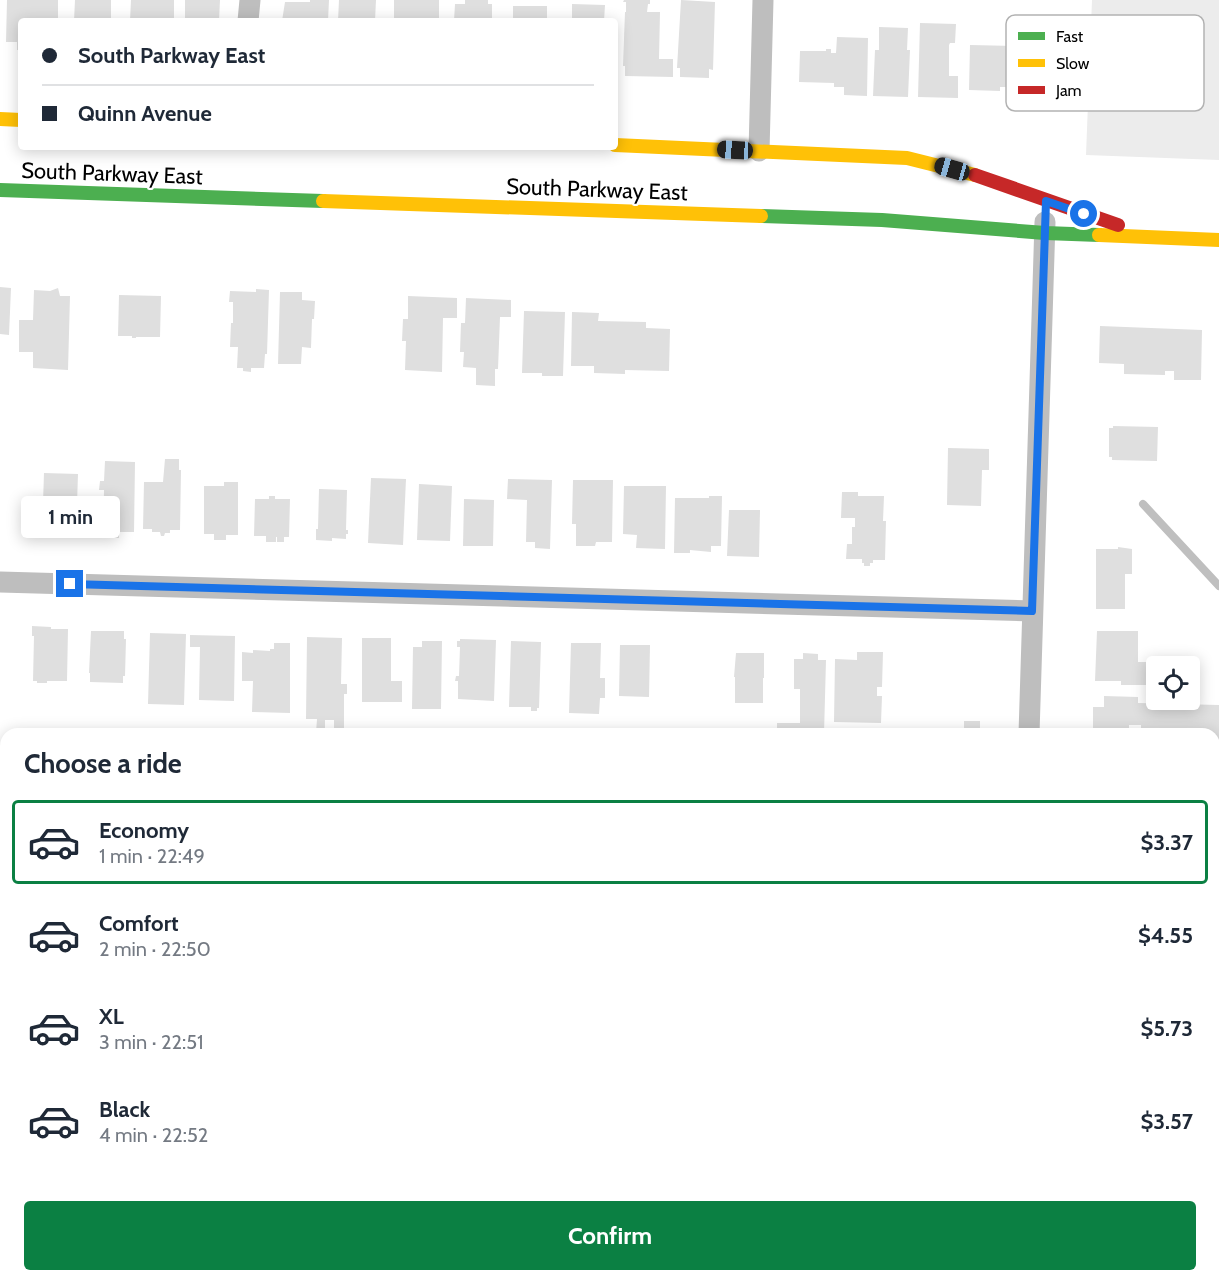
<!DOCTYPE html>
<meta charset="utf-8">
<style>
:root{--surface:#fff;--page:#f6f6f7;--text:#1f2937;--muted:#747a83;--line:#e0e1e3;--accent:#0b8043}
body{margin:0;font-family:Cabin,sans-serif;background:var(--page);color:var(--text);height:100vh;display:flex;flex-direction:column;font-size:22px;white-space:nowrap}
*{box-sizing:border-box;margin:0}
p{font-size:20px;color:var(--muted)}
.icon{flex:none;width:33px;height:33px;fill:none;stroke:currentColor;stroke-width:2;stroke-linecap:round;stroke-linejoin:round}
.map{position:relative;flex:1;overflow:hidden}
.details{position:absolute;left:0px;top:728px;width:1220px;height:554px;display:flex;flex-direction:column;background:var(--surface);border-radius:18px 18px 0 0;box-shadow:0 3px 15px #0003}
.details>*{flex:none}
.guide{position:absolute;left:18px;top:18px;width:600px;height:132px;border-radius:6px;box-shadow:0 3px 15px #0003;display:grid;align-content:center;height:132px;padding:0 24px;background:var(--surface)}
.controls{position:absolute;left:1146px;top:656px;display:grid;gap:12px}
.controls a{display:grid;place-items:center;width:54px;height:54px;border-radius:6px;background:var(--surface);box-shadow:0 3px 15px #0003;font-size:30px}
.end{position:absolute;width:27px;height:27px;margin:-14px;border:8px solid #1a73e8;background:#fff;box-shadow:0 0 0 3px #fff}
.from{border-radius:50%}
.bubble{position:absolute;height:42px;border-radius:6px;background:var(--surface);box-shadow:0 3px 15px #0003;font-size:20px;font-weight:700;line-height:42px;text-align:center}
.car{position:absolute;width:18px;height:36px;margin:-18px -9px;border-radius:8px;box-shadow:0 0 4px 2px #0007;background:linear-gradient(#222 24%,#8ab4d8 0 40%,#222 0 76%,#8ab4d8 0 86%,#222 0)}
.guide b{display:flex;align-items:center;gap:21px;height:57px;font-size:22px}
.guide b+b{border-top:2px solid var(--line)}
.guide i{width:15px;height:15px;background:var(--text)}
ul{padding:0;list-style:none}
li{display:flex;align-items:center;gap:18px;height:84px;margin:0 12px 9px;padding:0 12px;border:3px solid transparent;border-radius:6px}
li div{flex:1}
li b{display:block;font-size:22px}
li em{font-style:normal;font-weight:700}
li.selected{border-color:var(--accent)}
li>.icon{width:54px;height:54px;stroke-width:1.5}
h2{padding:0 24px;font-size:27px;line-height:72px}
.primary-button{display:flex;gap:12px;margin-top:auto;padding:12px 24px}
.primary-button a{flex:1;height:69px;border-radius:6px;background:var(--accent);color:#fff;font-size:24px;font-weight:700;line-height:69px;text-align:center}
.map>svg:first-child{display:block}
</style>
<div class="map">
<svg width="1219" height="1280" viewBox="0 0 1219 1280">
<rect width="100%" height="100%" fill="#fff"/>
<polygon fill="#ececec" points="1092,0 1219,0 1219,160 1086,155"/>
<g fill="none" stroke-linecap="round" stroke-linejoin="round">
<polyline stroke="#bfbfbf" stroke-width="8" points="1143,504 1219,586"/>
</g>
<g fill="#dfdfdf">
<polygon points="7,0 58,0 58,21 21,21 21,50 17,50 17,42 6,42"/>
<polygon points="75,0 111,0 111,21 74,21"/>
<polygon points="131,0 174,0 174,21 130,21"/>
<polygon points="185,0 220,0 219,21 185,21"/>
<polygon points="310,0 329,0 328,21 282,21 285,2 310,2"/>
<polygon points="339,0 376,0 375,21 338,21"/>
<rect x="394" y="0" width="45" height="21"/>
<polygon points="465,0 488,0 488,4 492,4 492,21 454,21 455,4 465,4"/>
<polygon points="624,0 650,0 650,4 648,4 647,12 660,12 659,59 673,59 673,77 625,76 625,66 623,66 625,12 626,12 626,2 623,2"/>
<polygon points="681,0 715,2 713,70 709,69 709,78 680,77 680,68 677,68"/>
<polygon points="572,4 605,5 604,21 572,21"/>
<rect x="513" y="6" width="34" height="15"/>
<polygon points="920,23 956,24 955,43 950,43 949,45 949,76 958,76 958,98 918,97"/>
<polygon points="879,27 908,28 907,50 910,50 908,97 873,96 875,50 879,50"/>
<polygon points="837,37 868,38 867,96 844,95 844,87 834,87 834,83 799,82 800,51 826,51 826,49 831,49 831,53 836,53"/>
<polygon points="970,45 1015,46 1014,87 1000,87 1000,91 969,90"/>
<polygon points="0,287 11,288 9,335 0,334"/>
<polygon points="58,288 60,296 70,296 68,370 33,368 33,352 19,352 19,320 33,320 34,290 50,291"/>
<polygon points="256,289 269,290 267,354 265,354 264,368 251,368 251,372 243,371 243,368 237,368 238,347 230,347 231,323 233,323 233,302 229,302 230,291 256,292"/>
<polygon points="280,292 302,292 302,300 315,301 314,319 312,319 311,348 302,347 301,364 278,364"/>
<polygon points="119,295 161,296 160,337 136,337 136,338 132,338 132,336 118,336"/>
<polygon points="408,296 457,298 457,318 443,318 442,372 405,370 406,341 402,341 403,319 408,319"/>
<polygon points="466,298 511,300 511,317 500,317 498,369 495,369 495,386 476,385 476,368 463,367 464,352 460,352 461,323 465,323"/>
<polygon points="524,311 565,312 563,376 542,376 542,373 522,373"/>
<polygon points="572,312 599,313 598,321 646,322 646,328 670,329 669,371 625,370 625,374 594,373 594,366 571,366"/>
<polygon points="1100,326 1202,330 1201,380 1174,380 1174,371 1165,371 1165,375 1124,374 1124,364 1099,363"/>
<polygon points="1113,426 1158,427 1157,461 1112,460 1112,457 1109,457 1109,428 1113,428"/>
<polygon points="948,448 989,449 989,470 982,470 981,506 947,505"/>
<polygon points="165,459 179,459 179,470 181,470 180,530 170,530 170,533 165,533 164,536 161,536 160,532 152,532 152,529 143,529 144,482 163,482"/>
<polygon points="105,461 135,462 134,532 119,532 119,538 103,538 104,490 99,490 100,481 104,481"/>
<polygon points="44,473 78,474 76,534 42,533"/>
<polygon points="371,478 406,479 403,545 368,543"/>
<polygon points="508,479 552,480 550,549 535,548 535,542 526,542 527,500 507,499"/>
<polygon points="573,480 613,480 612,542 596,542 595,546 576,546 576,524 572,524"/>
<polygon points="224,482 238,482 238,535 226,535 226,540 214,540 214,534 204,534 204,486 224,486"/>
<polygon points="419,484 452,486 450,541 417,540"/>
<polygon points="624,486 666,486 665,549 636,548 637,535 623,534"/>
<polygon points="319,489 347,490 346,530 348,530 348,534 346,534 346,539 332,538 332,541 316,540 316,529 318,529"/>
<polygon points="842,492 858,492 858,496 884,496 883,521 886,521 885,560 873,560 873,563 870,563 870,566 864,566 864,563 862,563 862,559 846,559 847,544 852,544 852,527 855,527 855,518 841,518"/>
<polygon points="269,496 275,496 275,499 290,499 289,537 284,537 284,542 277,542 277,537 276,537 276,542 266,542 266,536 254,536 255,499 269,499"/>
<polygon points="709,496 722,496 721,546 711,546 711,552 690,550 690,553 674,553 675,498 709,498"/>
<polygon points="464,499 494,500 493,546 463,546"/>
<polygon points="729,510 760,510 759,557 727,556"/>
<polygon points="1118,547 1132,549 1132,574 1125,574 1125,609 1096,609 1096,549 1118,549"/>
<polygon points="32,626 51,627 51,629 68,629 67,681 47,681 47,683 37,683 37,681 33,681 34,636 32,636"/>
<polygon points="91,631 124,631 124,639 126,639 125,676 123,676 123,683 90,682 90,673 89,673"/>
<polygon points="1097,631 1138,631 1138,662 1154,662 1154,685 1121,685 1121,681 1095,681"/>
<polygon points="150,633 186,634 184,705 148,704"/>
<polygon points="190,635 235,636 234,701 199,700 200,647 190,647"/>
<polygon points="307,637 342,638 341,684 347,684 347,694 344,694 344,729 334,728 334,720 325,720 325,733 316,733 317,719 306,719"/>
<polygon points="362,638 391,638 391,681 402,681 402,702 362,702"/>
<polygon points="460,639 496,640 494,701 458,699 458,681 455,681 456,676 459,676 460,647 457,647 457,641 460,641"/>
<polygon points="422,641 442,641 441,709 412,709 413,647 422,647"/>
<polygon points="511,641 541,642 539,708 537,708 537,711 531,711 531,707 509,707"/>
<polygon points="274,643 290,643 290,713 252,712 253,681 242,681 242,652 253,653 253,650 270,651 270,649 274,649"/>
<polygon points="571,643 601,643 600,678 605,678 605,698 600,698 599,714 569,713"/>
<polygon points="620,645 650,645 649,697 619,696"/>
<polygon points="857,652 883,652 882,687 877,687 877,696 882,696 881,723 834,722 835,659 857,660"/>
<polygon points="736,653 764,653 764,678 763,678 763,703 735,703 735,677 734,677"/>
<polygon points="803,653 818,654 818,660 826,660 824,734 777,734 777,723 800,723 800,689 794,689 794,659 803,659"/>
<polygon points="1104,696 1138,697 1138,703 1219,705 1219,767 1214,767 1214,734 1141,734 1141,725 1129,725 1129,734 1093,734 1093,707 1104,707"/>
<polygon points="964,721 980,721 980,734 951,734 951,729 964,729"/>
<rect x="1214" y="963" width="5" height="64"/>
<rect x="1214" y="1119" width="5" height="75"/>
</g>
<g fill="none" stroke-linecap="round" stroke-linejoin="round">
<g stroke="#bebebe" stroke-width="21">
<polyline points="248,21 250,0"/>
<polyline points="759,151 763,0"/>
<polyline points="0,582 1032,611"/>
<polyline points="1029,734 1045,222"/>
<polyline points="0,912 6,912"/>
<polyline points="1214,917 1219,917"/>
<polyline points="1014,1280 1014,1275"/>
</g>
<g stroke="#4caf50" stroke-width="14">
<polyline points="0,190 323,201"/>
<polyline points="761,216 882,220 1045,233 1099,235"/>
<polyline points="0,1211 6,1212"/>
</g>
<g stroke="#ffc107" stroke-width="14">
<polyline points="0,119 21,120"/>
<polyline points="615,145 907,158 975,175"/>
<polyline points="323,201 761,216"/>
<polyline points="1099,235 1219,240"/>
</g>
<g stroke="#c62828" stroke-width="14">
<polyline points="975,175 1118,225"/>
<polyline points="1214,1251 1219,1251"/>
</g>
</g>
<g fill="none" stroke-linecap="round" stroke-linejoin="round">
<polyline stroke="#1a73e8" stroke-width="8" points="70,584 1032,611 1046,201 1084,214"/>
</g>
<g text-anchor="middle" stroke-width="4.5" stroke-linejoin="round" paint-order="stroke">
<g font-size="22" fill="#000" stroke="#fff">
<text transform="translate(112 173) rotate(2)" y="8">South Parkway East</text>
<text transform="translate(597 189) rotate(2)" y="8">South Parkway East</text>
</g>
</g>
<rect x="1006" y="15" width="198" height="96" rx="9" fill="#fff" stroke="#b2b2b2" stroke-width="1.5"/>
<rect x="1018" y="32" width="27" height="8" fill="#4caf50"/>
<rect x="1018" y="59" width="27" height="8" fill="#ffc107"/>
<rect x="1018" y="86" width="27" height="8" fill="#c62828"/>
<g font-size="16" fill="#000">
<text x="1056" y="42">Fast</text>
<text x="1056" y="69">Slow</text>
<text x="1056" y="96">Jam</text>
</g>
</svg>
<div class="controls">
<a><svg class="icon" aria-label="locate" viewBox="0 0 24 24"><circle cx="12" cy="12" r="6"/><path d="M12 2v4M12 18v4M2 12h4M18 12h4"/></svg></a>
</div>
<i class="end from" style="left:1084px;top:214px"></i>
<i class="end" style="left:70px;top:584px"></i>
<div class="bubble" style="left:21px;top:496px;width:99px">1 min</div>
<i class="car" style="left:735px;top:150px;rotate:273deg"></i>
<i class="car" style="left:952px;top:169px;rotate:286deg"></i>
<div class="guide">
<b><i class="from"></i>South Parkway East</b>
<b><i></i>Quinn Avenue</b>
</div>
<section class="details">
<h2>Choose a ride</h2>
<ul>
<li class="selected"><svg class="icon" aria-label="car" viewBox="0 0 24 24"><path d="M5 17H2v-5l4-1 3-4h7l3 4 3 1v5h-3M9 17h6M6 11h13"/><circle cx="7" cy="17" r="2"/><circle cx="17" cy="17" r="2"/></svg><div><b>Economy</b><p>1 min · 22:49</p></div><em>$3.37</em></li>
<li><svg class="icon" aria-label="car" viewBox="0 0 24 24"><path d="M5 17H2v-5l4-1 3-4h7l3 4 3 1v5h-3M9 17h6M6 11h13"/><circle cx="7" cy="17" r="2"/><circle cx="17" cy="17" r="2"/></svg><div><b>Comfort</b><p>2 min · 22:50</p></div><em>$4.55</em></li>
<li><svg class="icon" aria-label="car" viewBox="0 0 24 24"><path d="M5 17H2v-5l4-1 3-4h7l3 4 3 1v5h-3M9 17h6M6 11h13"/><circle cx="7" cy="17" r="2"/><circle cx="17" cy="17" r="2"/></svg><div><b>XL</b><p>3 min · 22:51</p></div><em>$5.73</em></li>
<li><svg class="icon" aria-label="car" viewBox="0 0 24 24"><path d="M5 17H2v-5l4-1 3-4h7l3 4 3 1v5h-3M9 17h6M6 11h13"/><circle cx="7" cy="17" r="2"/><circle cx="17" cy="17" r="2"/></svg><div><b>Black</b><p>4 min · 22:52</p></div><em>$3.57</em></li>
</ul>
<div class="primary-button"><a>Confirm</a></div>
</section>
</div>
